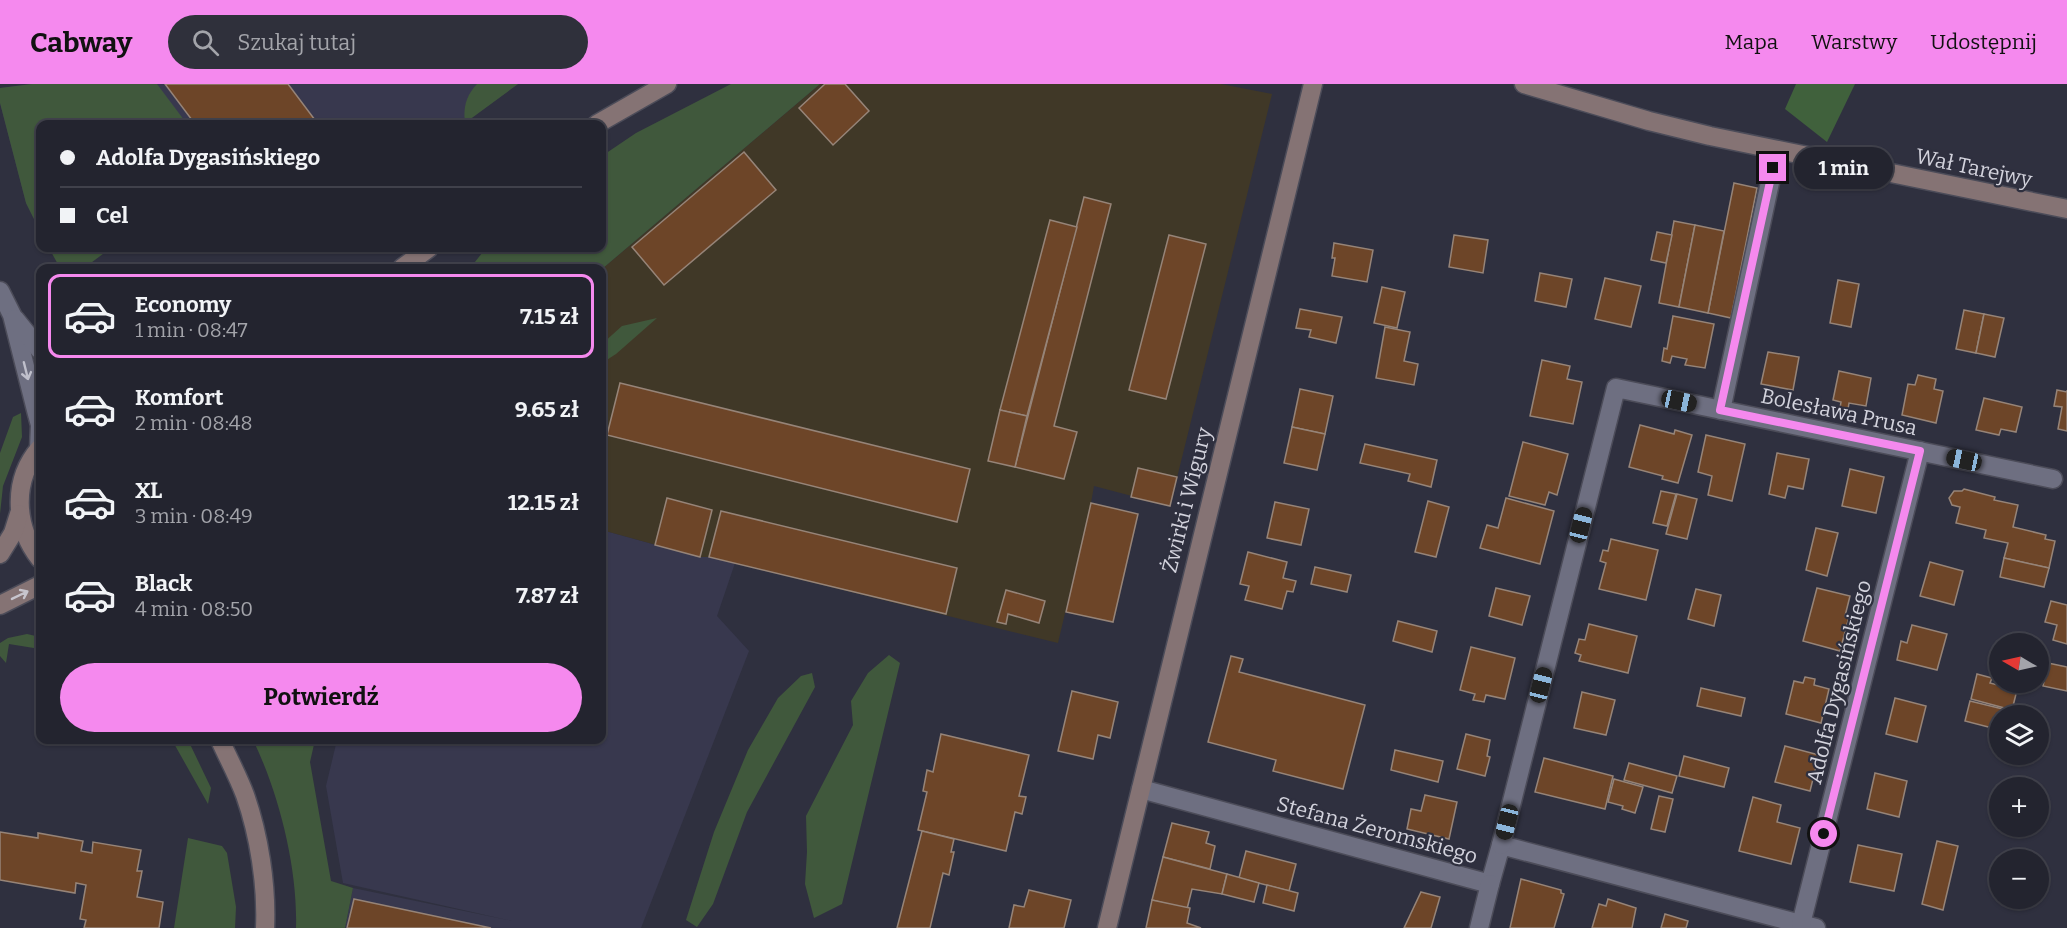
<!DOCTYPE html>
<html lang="pl">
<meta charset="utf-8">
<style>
:root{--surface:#23242f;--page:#2f303b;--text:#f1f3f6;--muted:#a3a4aa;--line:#40414b;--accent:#f589ee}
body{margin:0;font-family:Bitter,serif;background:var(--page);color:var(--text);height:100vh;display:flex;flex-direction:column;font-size:22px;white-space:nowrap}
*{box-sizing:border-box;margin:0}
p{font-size:20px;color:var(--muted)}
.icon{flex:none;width:33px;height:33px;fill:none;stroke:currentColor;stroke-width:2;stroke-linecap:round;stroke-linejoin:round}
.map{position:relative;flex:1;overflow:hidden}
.panel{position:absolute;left:36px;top:180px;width:570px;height:480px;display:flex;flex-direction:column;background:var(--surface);border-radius:12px;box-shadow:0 2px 4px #0004,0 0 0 2px var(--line)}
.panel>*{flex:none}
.guide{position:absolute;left:36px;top:36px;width:570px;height:132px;border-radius:12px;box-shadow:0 2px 4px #0004,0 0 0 2px var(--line);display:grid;align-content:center;height:132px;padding:0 24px;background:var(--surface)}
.needle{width:39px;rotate:279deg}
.tools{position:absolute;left:1989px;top:549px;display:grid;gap:12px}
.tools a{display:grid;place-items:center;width:60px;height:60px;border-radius:50%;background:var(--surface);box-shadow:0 2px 4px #0004,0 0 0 2px var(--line);font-size:30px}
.end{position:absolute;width:27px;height:27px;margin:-14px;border:8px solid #f589ee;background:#111;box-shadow:0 0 0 3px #111}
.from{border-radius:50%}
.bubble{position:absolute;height:42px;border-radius:21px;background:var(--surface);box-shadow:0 2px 4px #0004,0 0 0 2px var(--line);font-size:20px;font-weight:700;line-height:42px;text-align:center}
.car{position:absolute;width:18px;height:36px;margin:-18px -9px;border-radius:8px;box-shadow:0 0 4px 2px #0007;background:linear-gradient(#222 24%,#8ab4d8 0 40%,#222 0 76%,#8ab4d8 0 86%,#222 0)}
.guide b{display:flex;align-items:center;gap:21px;height:57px;font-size:22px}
.guide b+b{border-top:2px solid var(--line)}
.guide i{width:15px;height:15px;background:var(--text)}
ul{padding:10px 0 0;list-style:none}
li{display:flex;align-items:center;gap:18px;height:84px;margin:0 12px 9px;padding:0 12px;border:3px solid transparent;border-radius:12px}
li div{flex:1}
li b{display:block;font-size:22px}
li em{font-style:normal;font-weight:700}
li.current{border-color:var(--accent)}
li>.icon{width:54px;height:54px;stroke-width:1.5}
.action{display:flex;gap:12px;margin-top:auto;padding:12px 24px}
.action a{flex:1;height:69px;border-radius:36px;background:var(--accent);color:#111;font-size:24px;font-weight:700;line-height:69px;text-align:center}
header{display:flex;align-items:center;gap:36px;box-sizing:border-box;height:84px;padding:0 30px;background:var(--accent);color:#111}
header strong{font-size:28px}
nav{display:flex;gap:33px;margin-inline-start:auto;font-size:21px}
.search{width:420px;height:54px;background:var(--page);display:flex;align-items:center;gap:15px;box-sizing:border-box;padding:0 21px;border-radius:33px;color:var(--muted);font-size:22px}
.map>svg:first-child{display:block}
</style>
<header>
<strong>Cabway</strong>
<div class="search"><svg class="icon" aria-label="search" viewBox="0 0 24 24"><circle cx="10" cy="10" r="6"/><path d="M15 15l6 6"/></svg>Szukaj tutaj</div>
<nav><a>Mapa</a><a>Warstwy</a><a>Udostępnij</a></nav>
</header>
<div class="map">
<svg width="2067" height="844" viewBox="0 0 2067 844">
<rect width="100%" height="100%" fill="#2f303f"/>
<g fill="#38384e">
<polygon points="32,0 518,0 463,40 40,40 40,147 26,119 0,19 0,4"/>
<polygon points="602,446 700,473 709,473 735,479 717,532 749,567 641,844 345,844 353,804 512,837 343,799 326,702 337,656 602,656"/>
</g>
<polygon fill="#403827" points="820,0 1221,0 1272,10 1170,422 1094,402 1091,419 1058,559 709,473 700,473 602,446 602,185"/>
<g fill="#40583c">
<polygon points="32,0 157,0 187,40 40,40 40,147 26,119 0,19 0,4"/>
<path d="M477,0H518L465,39C463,23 466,12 477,0Z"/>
<polygon points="731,0 820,0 602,185 472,184 471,183 486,164 602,164 602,72 636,49"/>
<polygon points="49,164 111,164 84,184 60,184"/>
<polygon points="657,234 616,270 602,279 602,260 622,242"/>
<polygon points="21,329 22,353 3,402 0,430 0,369 13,333"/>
<polygon points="27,550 40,553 40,565 9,560 6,579 0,572 0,559 8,554"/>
<polygon points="889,571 900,579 842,820 814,834 805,800 807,768 806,732 853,641 851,617 868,589"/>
<polygon points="812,589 815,603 747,728 713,820 697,843 686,836 714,748 748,666 778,614 801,592"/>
<polygon points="172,656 188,656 211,704 208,720"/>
<path d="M253,656H315L310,678L331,797L353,804L345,844H296C298,785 279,709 253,656Z"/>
<polygon points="188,754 222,762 227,769 236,823 235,844 174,844"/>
</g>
<polygon fill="#40613c" points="1796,0 1855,0 1827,58 1785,25"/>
<g fill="#6d4528" stroke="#968478" stroke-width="1.5">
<polygon points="165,0 288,0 318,40 195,40"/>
<polygon points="825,0 845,0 869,27 833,61 799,24"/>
<polygon points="744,68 776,106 664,201 632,163"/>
<polygon points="1734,99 1757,104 1731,234 1708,229"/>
<polygon points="1084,113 1111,120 1054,342 1077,348 1064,395 1015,383"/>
<polygon points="1050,136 1077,143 1027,332 1000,326"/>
<polygon points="1674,137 1695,141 1679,223 1659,219"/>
<polygon points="1695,141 1724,147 1708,229 1679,223"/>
<polygon points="1657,148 1672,151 1666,179 1651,176"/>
<polygon points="1169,151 1206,160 1166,315 1129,306"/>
<polygon points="1454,151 1488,156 1483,189 1449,183"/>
<polygon points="1334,159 1373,166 1367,198 1332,192 1335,174 1332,174"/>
<polygon points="1540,189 1572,195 1566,223 1535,217"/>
<polygon points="1605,194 1641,202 1631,243 1595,235"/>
<polygon points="1838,196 1859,200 1851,243 1830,239"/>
<polygon points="1382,203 1405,208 1397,244 1374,239"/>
<polygon points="1300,225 1342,233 1336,259 1309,253 1311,246 1296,244"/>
<polygon points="1964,226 1984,230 1976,269 1956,265"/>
<polygon points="1984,230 2004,234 1995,273 1976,269"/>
<polygon points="1673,232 1714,240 1705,284 1685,281 1687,275 1672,272 1670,279 1662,277 1664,264 1667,265"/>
<polygon points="1385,243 1410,248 1404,277 1418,280 1414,301 1376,294"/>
<polygon points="1768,268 1799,273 1793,306 1761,300"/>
<polygon points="1542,276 1570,282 1567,295 1582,298 1573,340 1530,332"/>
<polygon points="1839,287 1871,294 1866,322 1849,319 1848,325 1840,324 1841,318 1833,316"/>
<polygon points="1918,291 1936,295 1934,305 1943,307 1936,339 1902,331 1908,300 1915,301"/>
<polygon points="620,299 970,385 957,438 607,351"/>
<polygon points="1300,305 1333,312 1325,350 1292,343"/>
<polygon points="2057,306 2067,308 2067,306 2067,347 2058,345 2062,323 2054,322"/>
<polygon points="1984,314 2022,323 2016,348 2001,345 1999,351 1976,346"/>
<polygon points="1000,326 1027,332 1015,383 988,377"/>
<polygon points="1640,341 1674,350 1675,346 1692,351 1678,399 1662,395 1663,392 1629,383"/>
<polygon points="1292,343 1325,350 1317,386 1284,379"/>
<polygon points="1706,351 1745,360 1732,417 1708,411 1712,392 1698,388"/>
<polygon points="1523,358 1568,370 1557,411 1549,408 1545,421 1509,412"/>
<polygon points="1365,360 1437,376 1431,403 1408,397 1410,390 1360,379"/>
<polygon points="1777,369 1809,375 1803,405 1788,402 1785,414 1769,410"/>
<polygon points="1138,384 1177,393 1170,422 1131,413"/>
<polygon points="1850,385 1884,393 1876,429 1842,422"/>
<polygon points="1964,405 1995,413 1994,416 2018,421 2013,443 2046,451 2045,455 2055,457 2049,484 2004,474 2008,459 1984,454 1986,446 1956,439 1960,423 1952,421 1949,414 1954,407 1962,407"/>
<polygon points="1661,407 1676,410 1667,442 1653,439"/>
<polygon points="1677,410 1697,415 1687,455 1666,450"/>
<polygon points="667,414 712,426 700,473 655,461"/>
<polygon points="1506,414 1554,427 1540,480 1480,464 1487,441 1498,444"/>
<polygon points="1428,417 1449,423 1436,473 1415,468"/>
<polygon points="1275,418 1309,425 1301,461 1267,454"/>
<polygon points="1091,419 1138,430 1113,538 1066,528"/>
<polygon points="721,427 957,484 946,530 709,473"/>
<polygon points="1816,444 1838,449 1827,492 1806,486"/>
<polygon points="1611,455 1658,466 1646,516 1599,505 1606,479 1600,477 1603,466 1608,467"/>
<polygon points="1248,468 1287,478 1283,494 1296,497 1293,508 1287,507 1282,525 1245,516 1249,502 1240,500"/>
<polygon points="2004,474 2049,484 2044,503 2000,493"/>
<polygon points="1930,478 1963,487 1954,521 1920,512"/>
<polygon points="1315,483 1351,491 1347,508 1311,500"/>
<polygon points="1496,504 1530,512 1522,541 1489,532"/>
<polygon points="1817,504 1850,512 1845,532 1849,533 1840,567 1803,557"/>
<polygon points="1696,505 1721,511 1714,542 1688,535"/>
<polygon points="1006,506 1045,517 1039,539 1008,530 1006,540 997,538"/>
<polygon points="2051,517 2067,521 2067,560 2053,556 2057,541 2045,538"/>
<polygon points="1398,537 1437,547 1432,568 1393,557"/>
<polygon points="1589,540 1637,552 1628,589 1579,577 1581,571 1575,569 1579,555 1585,556"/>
<polygon points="1912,541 1947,550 1937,586 1897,576 1901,557 1907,559"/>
<polygon points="1471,563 1515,574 1505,615 1486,611 1484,618 1473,616 1475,610 1460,606"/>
<polygon points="1231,572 1243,575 1239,588 1365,621 1343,705 1273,687 1276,676 1208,658"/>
<polygon points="2048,579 2067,583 2067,607 2043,602"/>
<polygon points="1977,590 1992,594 1990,599 2017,606 2012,626 1971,615"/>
<polygon points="1805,593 1815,595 1814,601 1829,605 1821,639 1786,630 1794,597 1803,599"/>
<polygon points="1701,604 1745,614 1741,632 1697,622"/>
<polygon points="1072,607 1118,618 1110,654 1098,651 1093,675 1058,667"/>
<polygon points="1582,608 1615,616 1606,651 1574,644"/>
<polygon points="1895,614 1926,622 1917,658 1886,650"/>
<polygon points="1970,617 2011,627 2010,632 2000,632 2000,646 1965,637"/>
<polygon points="941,650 1029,671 1019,712 1026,713 1022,730 1015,728 1006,767 918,746 927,708 923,707 927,686 933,688"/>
<polygon points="1466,650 1490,656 1487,672 1490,673 1485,692 1457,685"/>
<polygon points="1785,662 1819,671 1810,707 1775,698"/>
<polygon points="1395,666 1443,677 1438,698 1391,686"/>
<polygon points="1684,672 1729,684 1724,703 1679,692"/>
<polygon points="1544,674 1613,692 1605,725 1535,708"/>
<polygon points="1629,679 1677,692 1672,709 1624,696"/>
<polygon points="1875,689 1907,697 1899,733 1867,725"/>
<polygon points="1614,695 1643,703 1635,729 1622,725 1623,722 1608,718"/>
<polygon points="1425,711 1457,718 1449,755 1407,745 1411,725 1421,727"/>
<polygon points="1659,712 1673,715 1665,748 1651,745"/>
<polygon points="1753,713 1781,721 1777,738 1800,744 1791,780 1739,767"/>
<polygon points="1172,739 1209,748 1206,759 1215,762 1210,785 1163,773"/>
<polygon points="922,747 954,755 951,768 954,768 949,791 943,789 930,844 897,844"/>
<polygon points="0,748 38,754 38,749 83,757 81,767 92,769 93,758 141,766 137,787 142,787 137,813 163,818 159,844 84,844 86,836 80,835 86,801 76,799 75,809 0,796"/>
<polygon points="1937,757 1958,762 1943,826 1922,820"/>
<polygon points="1858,761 1902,770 1894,807 1850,798"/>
<polygon points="1246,767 1296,780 1289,807 1239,794"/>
<polygon points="1163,773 1227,790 1222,810 1192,805 1187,825 1152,816"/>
<polygon points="1227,790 1259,799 1254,818 1222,810"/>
<polygon points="1521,795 1561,806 1561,809 1564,810 1554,844 1510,844"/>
<polygon points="1267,801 1298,809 1294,827 1263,819"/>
<polygon points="1029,806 1071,816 1064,844 1009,844 1014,821 1024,823"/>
<polygon points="1421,808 1440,813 1431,844 1404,844"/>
<polygon points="354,815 491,844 347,844"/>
<polygon points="1608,815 1636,824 1632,844 1592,844 1599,820 1606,822"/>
<polygon points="1152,816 1190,824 1187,839 1201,844 1146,844"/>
<polygon points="1665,830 1688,837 1686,844 1661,844"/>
</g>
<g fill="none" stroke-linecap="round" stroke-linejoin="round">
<defs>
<g id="street">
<polyline points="0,207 12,231 37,330 40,341 39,365"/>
<polyline points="15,235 40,266"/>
<polyline points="1721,326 1777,66"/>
<polyline points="1141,705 1490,800 1501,761 1816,844"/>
<polyline points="1501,761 1616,304 2053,395"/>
<polyline points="1801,840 1920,367"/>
<polyline points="1479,844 1490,800"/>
</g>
<g id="secondary">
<polyline points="1524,0 1649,37 1710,52 2067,125"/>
<polyline points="597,40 667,0"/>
<polyline points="402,184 429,164"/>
<path d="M40,364C12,396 14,442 40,475"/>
<polyline points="0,470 13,449 19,430"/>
<polyline points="0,521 40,501"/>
<path d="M220,656C228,674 238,692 245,711C259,751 267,801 265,844"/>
<polyline points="1107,844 1313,0"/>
</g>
</defs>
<use href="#street" stroke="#4c4c59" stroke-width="21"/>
<use href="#secondary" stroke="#4c4c59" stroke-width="21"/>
<use href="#street" stroke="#6e6f81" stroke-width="18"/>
<use href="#secondary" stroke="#857374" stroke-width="18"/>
</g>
<defs><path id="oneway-shaft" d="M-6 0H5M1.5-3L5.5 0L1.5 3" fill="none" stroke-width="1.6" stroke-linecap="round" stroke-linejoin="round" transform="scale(1.5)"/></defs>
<use stroke="#bfbfcb" href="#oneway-shaft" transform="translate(26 287) rotate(76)"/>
<use stroke="#c7c5cd" href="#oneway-shaft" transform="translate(20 511) rotate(-26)"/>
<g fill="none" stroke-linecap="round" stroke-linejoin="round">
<polyline stroke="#f589ee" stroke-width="8" points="1773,84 1720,326 1920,367 1824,750"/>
</g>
<g text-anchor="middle" stroke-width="4.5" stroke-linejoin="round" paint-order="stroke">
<g font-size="21" fill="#d3d3dd" stroke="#2f303f">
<text transform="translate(1974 84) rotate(12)" y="7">Wał Tarejwy</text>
<text transform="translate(1839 328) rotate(12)" y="7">Bolesława Prusa</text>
<text transform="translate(1187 416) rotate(-76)" y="7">Żwirki i Wigury</text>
<text transform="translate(1839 598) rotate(-76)" y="7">Adolfa Dygasińskiego</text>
<text transform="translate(1377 746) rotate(15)" y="7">Stefana Żeromskiego</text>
</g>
</g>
</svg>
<div class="tools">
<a><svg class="needle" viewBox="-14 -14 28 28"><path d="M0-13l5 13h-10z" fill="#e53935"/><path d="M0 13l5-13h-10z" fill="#a3a4aa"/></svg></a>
<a><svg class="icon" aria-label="layers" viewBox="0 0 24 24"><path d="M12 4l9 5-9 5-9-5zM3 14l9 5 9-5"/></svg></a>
<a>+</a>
<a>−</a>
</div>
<i class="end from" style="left:1824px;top:750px"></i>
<i class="end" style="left:1773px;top:84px"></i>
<div class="bubble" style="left:1794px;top:63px;width:99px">1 min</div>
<i class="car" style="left:1679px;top:317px;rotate:102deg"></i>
<i class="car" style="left:1964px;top:376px;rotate:282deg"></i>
<i class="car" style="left:1581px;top:441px;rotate:14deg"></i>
<i class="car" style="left:1541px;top:601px;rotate:14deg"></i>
<i class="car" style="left:1507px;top:738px;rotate:194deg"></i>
<div class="guide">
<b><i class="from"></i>Adolfa Dygasińskiego</b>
<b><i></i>Cel</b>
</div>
<section class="panel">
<ul>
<li class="current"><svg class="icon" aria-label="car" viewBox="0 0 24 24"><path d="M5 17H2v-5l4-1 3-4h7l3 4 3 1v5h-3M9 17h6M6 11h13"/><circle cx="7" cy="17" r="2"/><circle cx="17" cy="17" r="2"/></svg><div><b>Economy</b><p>1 min · 08:47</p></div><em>7.15 zł</em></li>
<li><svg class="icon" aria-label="car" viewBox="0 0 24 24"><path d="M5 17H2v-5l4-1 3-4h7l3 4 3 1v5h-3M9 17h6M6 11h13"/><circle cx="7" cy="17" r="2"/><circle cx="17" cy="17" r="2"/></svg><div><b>Komfort</b><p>2 min · 08:48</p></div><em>9.65 zł</em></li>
<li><svg class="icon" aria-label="car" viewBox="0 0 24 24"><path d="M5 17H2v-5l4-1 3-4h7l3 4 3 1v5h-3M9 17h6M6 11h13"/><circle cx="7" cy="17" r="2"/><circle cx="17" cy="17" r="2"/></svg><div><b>XL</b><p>3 min · 08:49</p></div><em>12.15 zł</em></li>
<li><svg class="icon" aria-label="car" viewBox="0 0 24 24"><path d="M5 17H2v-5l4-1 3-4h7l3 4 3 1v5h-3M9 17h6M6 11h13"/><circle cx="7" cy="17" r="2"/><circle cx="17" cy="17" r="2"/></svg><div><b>Black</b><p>4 min · 08:50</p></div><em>7.87 zł</em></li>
</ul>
<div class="action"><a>Potwierdź</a></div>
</section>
</div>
